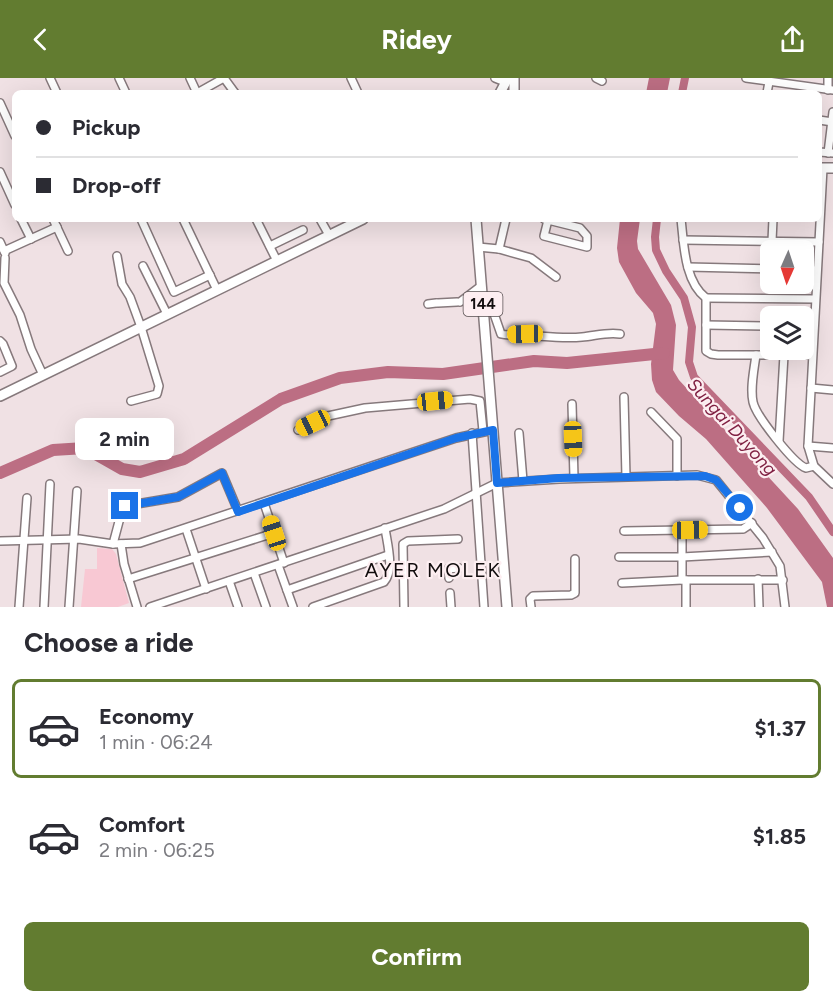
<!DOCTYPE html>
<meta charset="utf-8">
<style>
:root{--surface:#fff;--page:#f7f7f7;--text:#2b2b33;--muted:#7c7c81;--line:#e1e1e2;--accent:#627c30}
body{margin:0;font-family:Figtree,sans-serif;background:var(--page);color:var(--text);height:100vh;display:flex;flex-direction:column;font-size:22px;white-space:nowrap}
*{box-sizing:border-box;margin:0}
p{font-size:20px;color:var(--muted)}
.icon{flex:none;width:33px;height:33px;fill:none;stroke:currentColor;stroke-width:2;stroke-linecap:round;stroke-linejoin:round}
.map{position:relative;height:529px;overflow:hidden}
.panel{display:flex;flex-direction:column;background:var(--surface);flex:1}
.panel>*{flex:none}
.hud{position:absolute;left:12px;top:12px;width:810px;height:132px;border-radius:9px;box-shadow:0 6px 24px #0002;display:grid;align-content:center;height:132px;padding:0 24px;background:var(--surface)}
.needle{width:39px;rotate:183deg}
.fabs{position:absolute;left:760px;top:162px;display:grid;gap:12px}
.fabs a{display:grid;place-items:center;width:54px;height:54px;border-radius:9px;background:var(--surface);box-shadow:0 6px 24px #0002;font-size:30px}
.end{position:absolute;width:27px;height:27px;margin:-14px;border:8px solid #1a73e8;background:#fff;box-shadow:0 0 0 3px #fff}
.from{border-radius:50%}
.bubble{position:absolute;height:42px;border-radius:9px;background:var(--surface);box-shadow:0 6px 24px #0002;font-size:20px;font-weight:700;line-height:42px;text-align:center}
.car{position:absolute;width:18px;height:36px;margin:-18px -9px;border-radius:8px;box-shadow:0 0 4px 2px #0007;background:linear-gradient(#f5c518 24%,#345 0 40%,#f5c518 0 76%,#345 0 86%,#f5c518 0)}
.hud b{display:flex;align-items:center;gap:21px;height:57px;font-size:22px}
.hud b+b{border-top:2px solid var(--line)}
.hud i{width:15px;height:15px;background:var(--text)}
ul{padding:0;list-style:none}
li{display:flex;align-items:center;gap:18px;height:99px;margin:0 12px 9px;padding:0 12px;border:3px solid transparent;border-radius:9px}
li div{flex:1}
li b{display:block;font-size:22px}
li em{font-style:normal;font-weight:700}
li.on{border-color:var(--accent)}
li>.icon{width:54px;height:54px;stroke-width:1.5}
h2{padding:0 24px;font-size:27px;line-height:72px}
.action{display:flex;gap:12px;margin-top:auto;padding:12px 24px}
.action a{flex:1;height:69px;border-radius:9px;background:var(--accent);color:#fff;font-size:24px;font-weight:700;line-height:69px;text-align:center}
header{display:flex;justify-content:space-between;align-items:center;height:78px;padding:0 24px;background:var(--accent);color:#fff;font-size:27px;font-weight:700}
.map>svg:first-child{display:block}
</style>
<header><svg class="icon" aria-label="back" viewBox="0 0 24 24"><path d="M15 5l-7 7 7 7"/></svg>Ridey<svg class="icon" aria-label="share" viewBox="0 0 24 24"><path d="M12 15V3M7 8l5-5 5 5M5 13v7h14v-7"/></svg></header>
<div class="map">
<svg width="833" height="529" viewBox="0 0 833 529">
<rect width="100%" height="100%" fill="#f0e1e4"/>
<polygon fill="#f8c8d3" points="97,470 112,471 116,476 129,525 118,529 81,529 85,491 97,491"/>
<g fill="#bc6e83">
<polygon points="649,0 670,0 667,15 646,15"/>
<polygon points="620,141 640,141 637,163 638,171 671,227 676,247 673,292 679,302 798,431 833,480 833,529 827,529 822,504 767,430 706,361 679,338 656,314 652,302 651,286 656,246 653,235 636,215 619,184 617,170"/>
</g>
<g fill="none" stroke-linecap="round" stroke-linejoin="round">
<g stroke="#bc6e83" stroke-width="8">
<polyline points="682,15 685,0"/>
<polyline points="657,141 655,159 656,172 666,193 684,220 692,249 689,284 694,299 809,419 833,454"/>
</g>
<polyline stroke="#bc6e83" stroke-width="12" points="0,395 53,372 85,370 122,391 140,394 184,381 281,321 340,300 388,294 443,296 534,283 567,285 664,275"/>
<defs>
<g id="minor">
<polyline points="50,0 57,15"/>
<polyline points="119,0 126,15"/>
<polyline points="190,0 197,15"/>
<polyline points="351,0 358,15"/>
<polyline points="495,0 505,4"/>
<polyline points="596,0 602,3"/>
<polyline points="746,0 833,12"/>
<polyline points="828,12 828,0"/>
<polyline points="197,15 224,0 235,15"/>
<polyline points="767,15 769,4"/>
<polyline points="0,25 15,58"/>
<polyline points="819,42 833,44"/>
<polyline points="819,74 833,75"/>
<polyline points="828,75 833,34"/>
<polyline points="823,90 808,368 814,388 833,406"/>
<polyline points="0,94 15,127"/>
<polyline points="21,141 31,161"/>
<polyline points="53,141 68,173"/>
<polyline points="141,141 174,214 210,197"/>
<polyline points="183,141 217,212"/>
<polyline points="256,141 277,183"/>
<polyline points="320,141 329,157"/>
<polyline points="544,141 580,150 587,158 587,169 544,158 548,142"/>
<path d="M681,141C684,166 684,203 706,220V273L711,276L718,277H811"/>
<polyline points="683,162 819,164"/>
<polyline points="772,163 773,141"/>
<polyline points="0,164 5,175"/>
<polyline points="270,168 303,152"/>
<polyline points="478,169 499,171 531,180 556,199"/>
<polyline points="499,171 506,141"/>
<polyline points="4,173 57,149"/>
<polyline points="117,178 122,206 130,219 141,249 159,308 157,316 131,323"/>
<polyline points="5,180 4,205 20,237 31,271 43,297"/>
<polyline points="143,188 167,236"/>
<polyline points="688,189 771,191"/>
<polyline points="804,192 816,192"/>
<polyline points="706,220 815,221"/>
<polyline points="460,224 481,208"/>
<polyline points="438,225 457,224"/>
<path d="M483,225L492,230L501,256C508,258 516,256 524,257C544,258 562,261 582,259C595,258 606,254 620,256"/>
<polyline points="428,226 436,225"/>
<polyline points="706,247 771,248"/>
<polyline points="804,249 813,249"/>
<polyline points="0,263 3,266 12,288 0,294"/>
<path d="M756,277C754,292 750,310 753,324C756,338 794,386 806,390L814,388"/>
<polyline points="811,310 833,312"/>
<polyline points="624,319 626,399"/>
<polyline points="572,326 574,400"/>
<polyline points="651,334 677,361 677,398"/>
<polyline points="298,352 328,338 365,330 470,321 480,323 483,353"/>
<polyline points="472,355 484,529"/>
<polyline points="519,355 523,403"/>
<polyline points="779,363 784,277"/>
<polyline points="808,368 833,370"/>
<polyline points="264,425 284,485"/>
<polyline points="186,451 206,511"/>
<polyline points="624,453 743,451 752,445"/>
<polyline points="0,463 79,461 113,466 140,465 456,360 493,352"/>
<polyline points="113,466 121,436 125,428 178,419 222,395 238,433"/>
<polyline points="121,466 124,486 137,529"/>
<polyline points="619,479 682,479 772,474"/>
<polyline points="278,487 293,529"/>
<polyline points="254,495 266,529"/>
<polyline points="449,500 448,491 459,490"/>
<polyline points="128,501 274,455"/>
<polyline points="758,501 759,529"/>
<polyline points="682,502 682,452"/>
<polyline points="686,502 686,529"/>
<polyline points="229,503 238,529"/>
<polyline points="622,505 682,502 783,502"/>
<polyline points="287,512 388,477"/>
<polyline points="450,515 451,529"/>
<polyline points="19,529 27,420"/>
<polyline points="44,529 50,406"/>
<polyline points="69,529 77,413"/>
<polyline points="150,529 444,431 497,405 559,401 697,397 716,402 763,460 780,488 785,529"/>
<path d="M313,529L384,504C395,492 387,465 385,450"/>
<polyline points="404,529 403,466 408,463 458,461"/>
<polyline points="531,529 530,521 533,518 571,517 575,515 575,481"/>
</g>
<g id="major">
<polyline points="514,0 514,15"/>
<polyline points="500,15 508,0"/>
<polyline points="819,90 833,90"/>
<polyline points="476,141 507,529"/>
<polyline points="0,318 363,141"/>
</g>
</defs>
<use href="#minor" stroke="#86797c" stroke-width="10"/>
<use href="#major" stroke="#86797c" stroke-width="12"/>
<use href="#minor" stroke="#fff" stroke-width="7"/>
<use href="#major" stroke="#fff" stroke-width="9"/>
</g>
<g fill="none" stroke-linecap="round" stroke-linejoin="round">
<polyline stroke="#1a73e8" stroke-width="8" points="125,428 178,419 222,395 238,434 456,360 493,352 497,405 559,400 705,398 716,402 740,430"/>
</g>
<g text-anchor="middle" stroke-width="4.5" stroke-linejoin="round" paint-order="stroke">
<rect fill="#fdeef1" stroke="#585052" stroke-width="1.5" x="463.5" y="214" width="39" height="24" rx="4.5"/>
<g font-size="15" font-weight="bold" fill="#120d0e">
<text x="483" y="231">144</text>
</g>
<g font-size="18" font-style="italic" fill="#802143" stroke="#fdeef1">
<text transform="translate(732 349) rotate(48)" y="6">Sungai Duyong</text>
</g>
<g font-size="20" letter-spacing="1.5" fill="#120d0e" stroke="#fdeef1">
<text x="433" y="499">AYER MOLEK</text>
</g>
</g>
</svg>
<div class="fabs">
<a><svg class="needle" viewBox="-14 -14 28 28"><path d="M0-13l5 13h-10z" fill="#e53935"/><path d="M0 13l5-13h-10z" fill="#7c7c81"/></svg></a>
<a><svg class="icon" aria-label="layers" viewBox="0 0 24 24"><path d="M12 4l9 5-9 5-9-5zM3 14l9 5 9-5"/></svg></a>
</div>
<i class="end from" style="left:740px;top:430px"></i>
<i class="end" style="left:125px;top:428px"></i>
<div class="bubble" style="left:75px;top:340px;width:99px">2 min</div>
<i class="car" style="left:525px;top:256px;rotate:269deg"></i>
<i class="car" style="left:435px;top:323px;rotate:84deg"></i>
<i class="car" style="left:313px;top:345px;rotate:245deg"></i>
<i class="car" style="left:573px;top:361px;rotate:178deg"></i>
<i class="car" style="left:690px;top:452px;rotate:89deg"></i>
<i class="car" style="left:274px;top:455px;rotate:342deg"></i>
<div class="hud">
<b><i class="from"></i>Pickup</b>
<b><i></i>Drop-off</b>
</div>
</div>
<section class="panel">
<h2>Choose a ride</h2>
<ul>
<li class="on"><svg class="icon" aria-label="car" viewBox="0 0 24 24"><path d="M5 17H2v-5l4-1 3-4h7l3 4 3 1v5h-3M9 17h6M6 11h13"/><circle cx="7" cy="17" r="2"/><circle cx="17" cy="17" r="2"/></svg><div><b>Economy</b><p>1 min · 06:24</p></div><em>$1.37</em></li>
<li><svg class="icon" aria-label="car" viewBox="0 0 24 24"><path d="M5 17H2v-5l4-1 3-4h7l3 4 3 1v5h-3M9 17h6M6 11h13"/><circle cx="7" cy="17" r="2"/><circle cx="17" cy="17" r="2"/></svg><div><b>Comfort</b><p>2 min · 06:25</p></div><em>$1.85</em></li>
</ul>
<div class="action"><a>Confirm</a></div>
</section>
